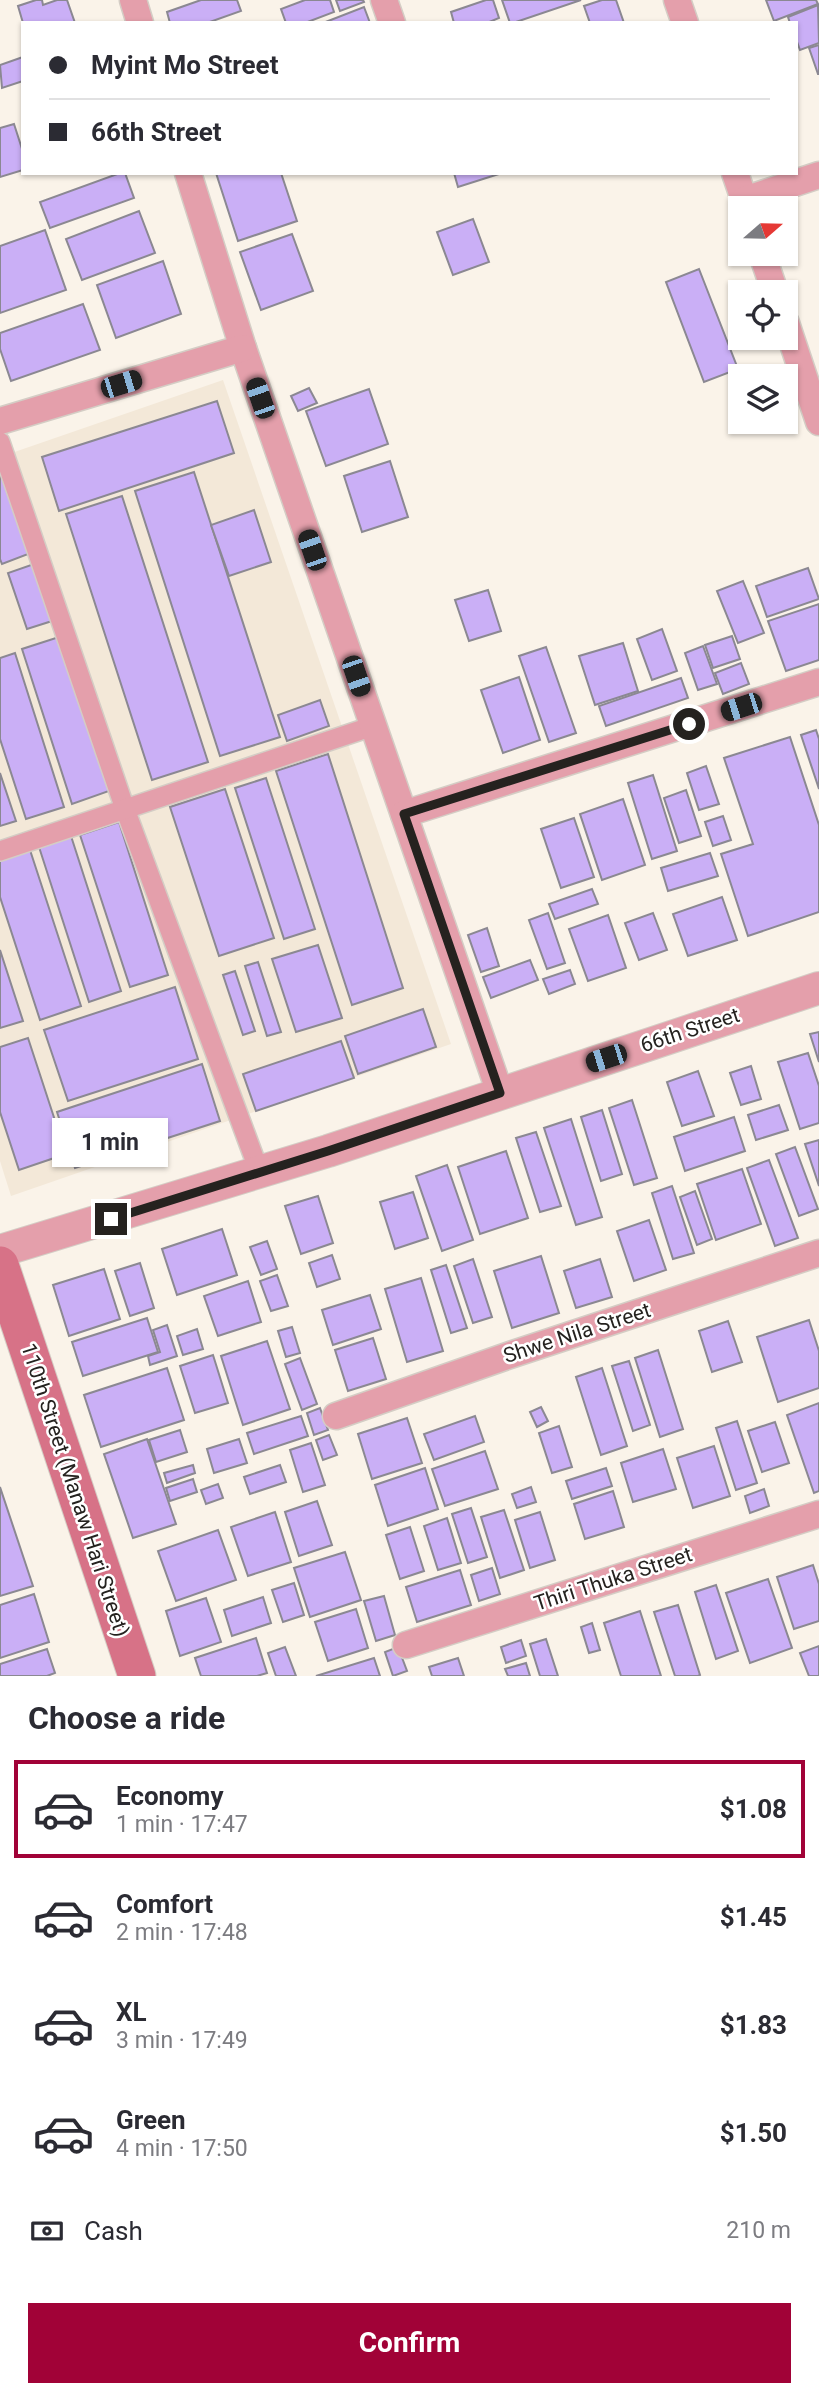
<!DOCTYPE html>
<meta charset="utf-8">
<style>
:root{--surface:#fff;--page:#f7f7f7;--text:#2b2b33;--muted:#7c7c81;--line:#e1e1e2;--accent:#a10237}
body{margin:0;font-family:Roboto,sans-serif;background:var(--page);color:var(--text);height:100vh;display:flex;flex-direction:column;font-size:26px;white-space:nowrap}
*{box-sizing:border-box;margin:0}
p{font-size:23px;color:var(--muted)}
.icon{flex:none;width:38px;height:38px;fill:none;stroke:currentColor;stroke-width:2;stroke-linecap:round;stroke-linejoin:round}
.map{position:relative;height:1676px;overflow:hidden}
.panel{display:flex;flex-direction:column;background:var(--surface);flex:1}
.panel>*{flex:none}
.hud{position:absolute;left:21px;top:21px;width:777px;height:154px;border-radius:0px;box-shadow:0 2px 5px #0004;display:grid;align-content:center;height:154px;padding:0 28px;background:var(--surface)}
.needle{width:46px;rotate:70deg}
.controls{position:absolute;left:728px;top:196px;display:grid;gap:14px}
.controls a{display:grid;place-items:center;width:70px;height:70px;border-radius:0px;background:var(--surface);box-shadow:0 2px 5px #0004;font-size:35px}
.end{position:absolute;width:32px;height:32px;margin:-16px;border:9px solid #25221f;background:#fff;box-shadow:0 0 0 4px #fff}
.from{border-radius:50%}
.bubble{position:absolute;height:49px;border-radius:0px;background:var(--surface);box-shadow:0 2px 5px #0004;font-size:23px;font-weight:700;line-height:49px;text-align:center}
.car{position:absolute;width:21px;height:42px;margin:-21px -10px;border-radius:9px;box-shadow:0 0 5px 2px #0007;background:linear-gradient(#222 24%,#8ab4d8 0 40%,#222 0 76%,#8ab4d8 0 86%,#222 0)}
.hud b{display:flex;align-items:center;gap:24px;height:66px;font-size:26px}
.hud b+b{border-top:2px solid var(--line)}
.hud i{width:18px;height:18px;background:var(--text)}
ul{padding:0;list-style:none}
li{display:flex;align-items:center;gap:21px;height:98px;margin:0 14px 10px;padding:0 14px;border:4px solid transparent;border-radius:0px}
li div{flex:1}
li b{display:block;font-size:26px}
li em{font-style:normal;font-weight:700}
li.selected{border-color:var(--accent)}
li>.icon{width:63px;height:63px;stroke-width:1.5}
h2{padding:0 28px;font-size:32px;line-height:84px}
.pay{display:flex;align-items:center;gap:18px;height:77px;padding:0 28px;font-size:26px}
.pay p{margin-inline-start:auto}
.action{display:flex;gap:14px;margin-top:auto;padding:14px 28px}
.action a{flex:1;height:80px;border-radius:0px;background:var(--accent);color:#fff;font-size:28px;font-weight:700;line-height:80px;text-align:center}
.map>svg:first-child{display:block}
</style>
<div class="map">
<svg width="819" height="1676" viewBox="0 0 819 1676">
<rect width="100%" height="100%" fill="#faf3e9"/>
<polygon fill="#f3e8d8" points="223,380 451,1044 11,1196 0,1161 0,457"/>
<g fill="#caaff6" stroke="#8b8892" stroke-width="2">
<polygon points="36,0 42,0 43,5 57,0 67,0 75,23 23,23 18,6"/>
<polygon points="201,0 237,0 241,11 207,23 170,23 167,12"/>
<polygon points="305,0 330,0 334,12 305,23 286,23 281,9"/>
<polygon points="336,0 363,0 364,2 340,11"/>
<polygon points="486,0 493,0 499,18 487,23 454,23 451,12"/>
<polygon points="502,0 581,0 513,23 510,23"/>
<polygon points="602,0 616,0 624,23 590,23 584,6"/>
<polygon points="766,0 816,0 818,4 774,21"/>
<polygon points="818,5 819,43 800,50 796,39 796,23 790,23 788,17"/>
<polygon points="364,7 370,23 323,23"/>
<polygon points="819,45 819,74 818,74 809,48"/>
<polygon points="23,57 23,81 2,88 0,65"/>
<polygon points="14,124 23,152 23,170 0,177 0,128"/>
<polygon points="120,173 125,173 134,198 50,228 40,202"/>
<polygon points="216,173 281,173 297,221 238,241"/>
<polygon points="454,173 502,173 458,187"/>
<polygon points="139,211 155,253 82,280 66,239"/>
<polygon points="473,219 489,262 453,275 437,232"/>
<polygon points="45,230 66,290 0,313 0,246"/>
<polygon points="292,234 313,291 261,310 240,252"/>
<polygon points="163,261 181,314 116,338 97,285"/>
<polygon points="699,269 738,369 704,382 666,282"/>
<polygon points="83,304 100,350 11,381 0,349 0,333"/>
<polygon points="309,388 317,403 298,411 291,396"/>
<polygon points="369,389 388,444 326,466 306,411"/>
<polygon points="217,401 234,453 59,511 42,457"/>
<polygon points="390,461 408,517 362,532 344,476"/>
<polygon points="0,469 36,551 2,564 0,559"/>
<polygon points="194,472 280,737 220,756 135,491"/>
<polygon points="122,496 208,762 152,780 66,514"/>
<polygon points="254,510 271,562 229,576 211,525"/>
<polygon points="34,564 52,621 27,629 8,573"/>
<polygon points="808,568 819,599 767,617 756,586"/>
<polygon points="743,581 764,633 738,643 717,591"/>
<polygon points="488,590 501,631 469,641 455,600"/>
<polygon points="819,604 819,660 786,671 768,621"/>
<polygon points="662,629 677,671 652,680 637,639"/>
<polygon points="732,636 740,659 713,668 705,645"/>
<polygon points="59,637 109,791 72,804 22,649"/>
<polygon points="623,643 638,691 595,705 579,656"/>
<polygon points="703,646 717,684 698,690 685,653"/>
<polygon points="546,647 576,733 549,742 519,656"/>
<polygon points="15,653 64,807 26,819 0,739 0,658"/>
<polygon points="741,663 749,684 723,694 715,673"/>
<polygon points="519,677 540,740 503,753 481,690"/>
<polygon points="681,678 688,698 606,726 599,706"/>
<polygon points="320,700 329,726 287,741 278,715"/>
<polygon points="816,730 819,739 819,789 801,735"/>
<polygon points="790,737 819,825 819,912 748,936 721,854 753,844 724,758"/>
<polygon points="328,754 403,988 352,1005 276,771"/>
<polygon points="706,766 719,804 699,810 687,773"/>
<polygon points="0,773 16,821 0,826"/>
<polygon points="653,775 677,851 652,859 628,783"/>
<polygon points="266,778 315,929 284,939 235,788"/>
<polygon points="225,789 274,938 219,956 170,807"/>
<polygon points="686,790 701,836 679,843 664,798"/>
<polygon points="623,799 645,865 602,880 580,814"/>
<polygon points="723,816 731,840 713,846 705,822"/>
<polygon points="574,818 594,877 561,888 541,829"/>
<polygon points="119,822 168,975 130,987 80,835"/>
<polygon points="71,836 121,991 89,1002 39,847"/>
<polygon points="30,850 81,1006 40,1020 0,897 0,860"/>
<polygon points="710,853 718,876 668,891 661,868"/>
<polygon points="592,889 598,904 555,919 549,904"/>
<polygon points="722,897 737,940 688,956 673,914"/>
<polygon points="548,913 565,963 547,969 529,920"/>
<polygon points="653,913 667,950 639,960 625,923"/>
<polygon points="608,915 626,968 588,981 569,929"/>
<polygon points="487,928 499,966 481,972 468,935"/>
<polygon points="318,945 342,1018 296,1032 272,959"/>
<polygon points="0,950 23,1021 0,1028"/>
<polygon points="530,960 538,980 491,998 483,977"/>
<polygon points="258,962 281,1032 267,1036 245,966"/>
<polygon points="570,970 575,984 549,994 543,979"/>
<polygon points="235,971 255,1031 243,1035 223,975"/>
<polygon points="175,987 198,1059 68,1101 44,1030"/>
<polygon points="423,1009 436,1047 358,1074 345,1036"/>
<polygon points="819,1032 819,1062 810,1034"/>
<polygon points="28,1038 66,1154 19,1170 0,1112 0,1047"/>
<polygon points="341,1041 354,1078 256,1111 243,1074"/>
<polygon points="808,1053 819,1086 819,1123 800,1129 778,1062"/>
<polygon points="202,1064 220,1121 75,1168 57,1112"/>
<polygon points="751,1066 761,1099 741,1105 730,1073"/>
<polygon points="698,1071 714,1116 682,1126 667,1082"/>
<polygon points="632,1100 657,1178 634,1185 609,1108"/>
<polygon points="779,1105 788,1130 756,1140 748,1115"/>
<polygon points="602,1110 622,1174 601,1181 581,1117"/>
<polygon points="734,1117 745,1151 685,1171 674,1137"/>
<polygon points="571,1119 602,1217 576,1225 544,1128"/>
<polygon points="536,1132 561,1206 540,1212 516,1138"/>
<polygon points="819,1140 819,1186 805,1144"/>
<polygon points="795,1147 818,1209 799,1216 776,1154"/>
<polygon points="506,1151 528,1218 480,1234 458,1167"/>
<polygon points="769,1160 798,1238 775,1246 747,1168"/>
<polygon points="447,1165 473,1240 442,1251 416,1176"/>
<polygon points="742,1169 761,1224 716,1240 697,1184"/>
<polygon points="672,1186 694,1253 673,1259 652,1193"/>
<polygon points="695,1191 712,1239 697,1245 680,1197"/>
<polygon points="413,1192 428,1238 395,1249 380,1202"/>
<polygon points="318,1196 333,1243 301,1254 285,1206"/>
<polygon points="649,1220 666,1270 634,1281 617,1231"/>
<polygon points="222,1229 237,1275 177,1295 162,1249"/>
<polygon points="267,1241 277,1269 261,1275 250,1247"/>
<polygon points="332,1255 340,1279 317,1287 309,1263"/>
<polygon points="541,1256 559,1313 512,1328 494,1271"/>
<polygon points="473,1259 492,1317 473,1323 454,1266"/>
<polygon points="600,1259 612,1297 576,1308 564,1271"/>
<polygon points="140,1263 154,1308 130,1316 115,1271"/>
<polygon points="446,1265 467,1328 451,1333 431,1270"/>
<polygon points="104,1269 120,1319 69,1336 53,1285"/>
<polygon points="277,1275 288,1306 271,1311 260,1281"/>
<polygon points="421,1278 443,1351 407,1362 385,1289"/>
<polygon points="248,1281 261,1322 218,1336 204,1296"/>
<polygon points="370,1295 381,1329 333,1345 322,1310"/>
<polygon points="147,1318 158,1352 83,1376 72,1342"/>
<polygon points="809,1320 819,1351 819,1388 778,1402 757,1337"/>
<polygon points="728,1321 742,1362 712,1372 699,1331"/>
<polygon points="167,1325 177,1356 150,1365 148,1356 160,1352 153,1330"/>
<polygon points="292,1327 300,1353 286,1357 278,1331"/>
<polygon points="197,1329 203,1349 183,1355 177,1336"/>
<polygon points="373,1338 386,1379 348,1391 335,1350"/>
<polygon points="267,1341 290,1409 243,1425 221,1356"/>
<polygon points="658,1350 683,1429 660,1437 635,1358"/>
<polygon points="213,1355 228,1403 195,1413 180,1366"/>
<polygon points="300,1358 317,1404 302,1410 285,1364"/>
<polygon points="629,1361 650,1425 633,1431 612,1366"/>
<polygon points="167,1368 184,1420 101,1447 84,1395"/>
<polygon points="602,1368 627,1446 601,1455 576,1377"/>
<polygon points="819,1403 819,1491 814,1493 787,1415"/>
<polygon points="541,1407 548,1421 537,1427 530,1412"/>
<polygon points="320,1408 328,1430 314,1435 307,1413"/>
<polygon points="301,1416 308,1436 254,1454 247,1433"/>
<polygon points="475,1416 484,1442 434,1460 424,1434"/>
<polygon points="407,1418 422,1463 372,1479 358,1434"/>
<polygon points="737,1421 757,1483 736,1490 716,1428"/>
<polygon points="775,1422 789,1463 762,1472 748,1431"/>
<polygon points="559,1426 572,1467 552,1473 539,1433"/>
<polygon points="180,1430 187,1452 156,1462 149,1440"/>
<polygon points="329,1435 337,1455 323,1460 316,1440"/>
<polygon points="147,1439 176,1524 133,1538 104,1454"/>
<polygon points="239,1439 247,1463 214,1473 207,1449"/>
<polygon points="311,1443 325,1485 303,1492 290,1450"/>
<polygon points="714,1446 730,1496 693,1508 677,1458"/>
<polygon points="663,1449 676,1489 633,1502 621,1463"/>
<polygon points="485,1451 498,1489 445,1506 432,1469"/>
<polygon points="193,1465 195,1473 167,1483 164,1473"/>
<polygon points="280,1465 286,1482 250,1494 244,1477"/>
<polygon points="425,1468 438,1509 388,1526 375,1485"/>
<polygon points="606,1468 612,1486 572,1499 566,1481"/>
<polygon points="193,1479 197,1492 170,1501 166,1488"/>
<polygon points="218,1484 223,1498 206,1504 201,1490"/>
<polygon points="0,1487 33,1586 0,1596"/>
<polygon points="531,1487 536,1502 517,1508 512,1494"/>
<polygon points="764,1489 769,1506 750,1513 745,1496"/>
<polygon points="613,1491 624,1527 585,1539 574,1504"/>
<polygon points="317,1501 332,1545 299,1556 285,1512"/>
<polygon points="471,1508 487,1557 468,1563 452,1514"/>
<polygon points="504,1510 524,1570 500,1578 481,1517"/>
<polygon points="275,1512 291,1562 248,1576 231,1527"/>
<polygon points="540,1512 555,1560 530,1568 515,1520"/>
<polygon points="447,1518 461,1563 438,1570 424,1526"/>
<polygon points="410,1527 424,1571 400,1579 386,1535"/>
<polygon points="218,1530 236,1580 176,1601 158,1551"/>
<polygon points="345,1552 361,1600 310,1617 294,1568"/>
<polygon points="813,1565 819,1584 819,1621 794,1629 777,1577"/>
<polygon points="492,1568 500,1594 479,1601 471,1575"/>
<polygon points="460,1570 471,1605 417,1622 406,1587"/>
<polygon points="768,1579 792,1648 750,1663 726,1593"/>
<polygon points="294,1583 304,1615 283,1622 272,1590"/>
<polygon points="716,1585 738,1651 716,1659 695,1592"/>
<polygon points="34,1594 49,1642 0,1658 0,1605"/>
<polygon points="384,1596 395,1635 376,1641 364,1601"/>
<polygon points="263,1597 271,1623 232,1636 224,1610"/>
<polygon points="206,1598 221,1642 180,1656 166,1611"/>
<polygon points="678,1605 700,1675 698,1676 675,1676 654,1612"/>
<polygon points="356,1609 368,1648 328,1661 315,1622"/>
<polygon points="640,1611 661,1676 621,1676 604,1623"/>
<polygon points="592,1623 600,1650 589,1653 581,1627"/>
<polygon points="256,1638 267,1673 257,1676 201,1676 195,1658"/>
<polygon points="546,1639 558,1676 540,1676 530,1644"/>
<polygon points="521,1640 526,1656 506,1663 501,1647"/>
<polygon points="819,1646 819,1676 809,1676 800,1653"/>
<polygon points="285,1647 296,1676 276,1676 268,1653"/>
<polygon points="398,1647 407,1671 393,1676 385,1652"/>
<polygon points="47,1649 55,1673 47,1676 0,1676 0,1664"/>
<polygon points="374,1658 380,1676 316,1676"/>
<polygon points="458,1658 464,1676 432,1676 429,1667"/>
<polygon points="526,1663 530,1676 508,1676 505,1669"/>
</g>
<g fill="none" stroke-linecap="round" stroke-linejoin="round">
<defs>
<g id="pedestrian">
<polyline points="0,442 125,809 259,1171"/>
<polyline points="0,851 373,726"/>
</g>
<g id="minor">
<polyline points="133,0 140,23"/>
<polyline points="384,0 392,23"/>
<polyline points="677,0 685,23"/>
<polyline points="188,173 243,348 500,1093"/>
<polyline points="735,173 747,208"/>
<polyline points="744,200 819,175"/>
<polyline points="762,254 775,292"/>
<polyline points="786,323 819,422"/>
<polyline points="0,421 243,348"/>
<polyline points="404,814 819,682"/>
<polyline points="336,1416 513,1354 819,1253"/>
<polyline points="406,1645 819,1514"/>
</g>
<polyline id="tertiary" points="0,1251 328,1151 819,988"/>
<polyline id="secondary" points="0,1265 137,1676"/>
</defs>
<use href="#pedestrian" stroke="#d4cdc5" stroke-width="22"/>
<use href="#minor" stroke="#d4cdc5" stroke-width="29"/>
<use href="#tertiary" stroke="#d4cdc5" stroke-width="34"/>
<use href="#secondary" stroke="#d4cdc5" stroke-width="39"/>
<use href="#pedestrian" stroke="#e49fab" stroke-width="19"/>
<use href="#minor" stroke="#e49fab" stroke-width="26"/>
<use href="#tertiary" stroke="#e49fab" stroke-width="32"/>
<use href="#secondary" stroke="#d77287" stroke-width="37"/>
</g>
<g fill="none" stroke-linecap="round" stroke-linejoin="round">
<polyline stroke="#25221f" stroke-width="9" points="111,1219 328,1151 500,1093 404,814 689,724"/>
</g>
<g text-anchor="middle" stroke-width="5" stroke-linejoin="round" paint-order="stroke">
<g font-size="21" fill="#25221f" stroke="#fff">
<text transform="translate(690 1030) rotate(-18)" y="7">66th Street</text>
<text transform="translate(577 1333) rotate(-18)" y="7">Shwe Nila Street</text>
<text transform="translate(75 1490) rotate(72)" y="7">110th Street (Manaw Hari Street)</text>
<text transform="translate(613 1579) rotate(-18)" y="7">Thiri Thuka Street</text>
</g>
</g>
</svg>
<div class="controls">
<a><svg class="needle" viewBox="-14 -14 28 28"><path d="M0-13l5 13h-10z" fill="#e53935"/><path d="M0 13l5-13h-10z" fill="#7c7c81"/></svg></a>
<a><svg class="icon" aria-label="locate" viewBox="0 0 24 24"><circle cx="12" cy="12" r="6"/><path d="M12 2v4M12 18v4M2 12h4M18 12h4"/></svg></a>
<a><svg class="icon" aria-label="layers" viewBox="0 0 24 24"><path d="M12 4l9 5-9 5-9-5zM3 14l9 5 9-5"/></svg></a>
</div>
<i class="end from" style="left:689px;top:724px"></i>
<i class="end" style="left:111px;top:1219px"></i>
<div class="bubble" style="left:52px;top:1118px;width:116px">1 min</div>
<i class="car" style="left:121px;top:384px;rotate:73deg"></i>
<i class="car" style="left:260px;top:398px;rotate:341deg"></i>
<i class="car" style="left:312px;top:550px;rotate:341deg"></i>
<i class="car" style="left:356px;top:676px;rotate:161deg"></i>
<i class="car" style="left:741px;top:707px;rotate:252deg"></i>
<i class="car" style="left:606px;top:1058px;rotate:252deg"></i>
<div class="hud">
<b><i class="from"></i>Myint Mo Street</b>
<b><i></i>66th Street</b>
</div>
</div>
<section class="panel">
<h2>Choose a ride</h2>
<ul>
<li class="selected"><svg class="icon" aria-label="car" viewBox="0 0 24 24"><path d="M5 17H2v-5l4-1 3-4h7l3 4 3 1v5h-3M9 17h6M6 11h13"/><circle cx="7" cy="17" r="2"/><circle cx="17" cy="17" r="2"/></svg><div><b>Economy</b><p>1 min · 17:47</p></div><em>$1.08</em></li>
<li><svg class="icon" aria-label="car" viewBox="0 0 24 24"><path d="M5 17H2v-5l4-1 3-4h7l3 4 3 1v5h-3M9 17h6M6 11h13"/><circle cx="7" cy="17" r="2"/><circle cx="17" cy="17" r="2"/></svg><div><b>Comfort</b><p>2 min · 17:48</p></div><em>$1.45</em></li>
<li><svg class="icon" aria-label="car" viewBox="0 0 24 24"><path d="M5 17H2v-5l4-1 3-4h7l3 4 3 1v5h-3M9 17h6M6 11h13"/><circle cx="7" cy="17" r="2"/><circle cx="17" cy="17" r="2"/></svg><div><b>XL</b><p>3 min · 17:49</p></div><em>$1.83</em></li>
<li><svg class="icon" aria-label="car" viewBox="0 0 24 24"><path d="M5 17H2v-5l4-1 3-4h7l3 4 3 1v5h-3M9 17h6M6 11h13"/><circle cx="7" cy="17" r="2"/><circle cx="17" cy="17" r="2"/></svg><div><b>Green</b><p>4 min · 17:50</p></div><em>$1.50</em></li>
</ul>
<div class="pay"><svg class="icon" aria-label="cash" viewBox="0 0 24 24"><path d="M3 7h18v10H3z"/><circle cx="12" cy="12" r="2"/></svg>Cash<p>210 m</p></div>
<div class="action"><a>Confirm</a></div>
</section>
